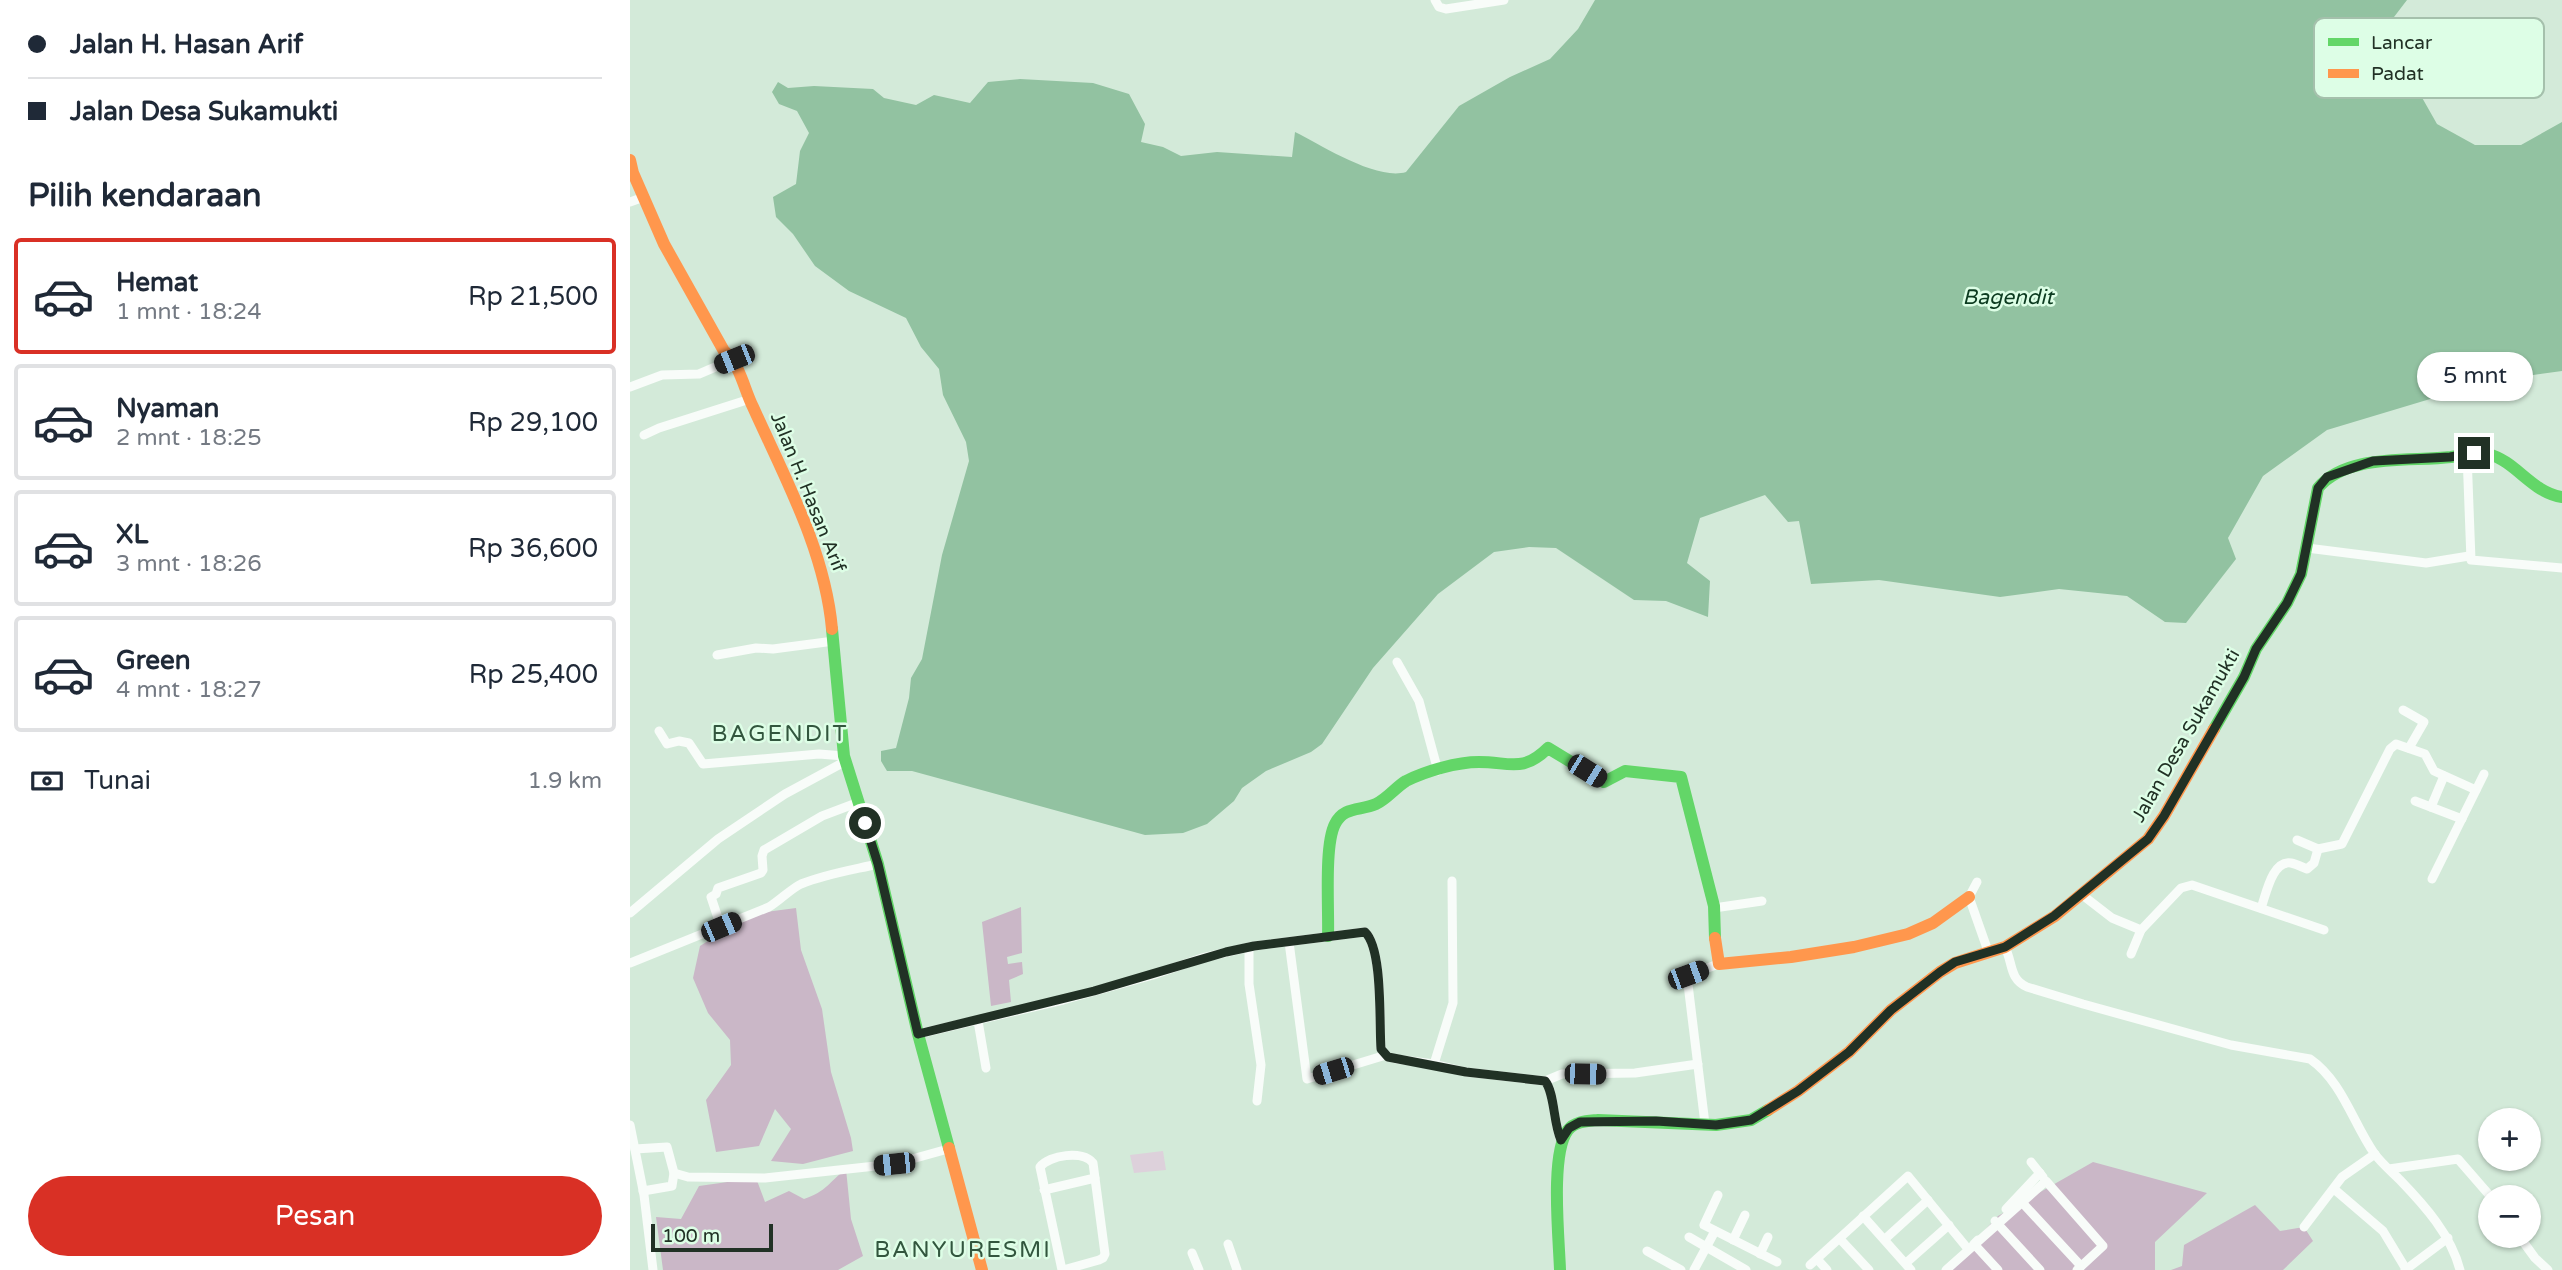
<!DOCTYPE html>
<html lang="id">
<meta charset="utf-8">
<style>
:root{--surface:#fff;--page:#f6f6f7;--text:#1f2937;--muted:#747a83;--line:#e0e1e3;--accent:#d93025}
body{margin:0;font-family:"Varela Round",sans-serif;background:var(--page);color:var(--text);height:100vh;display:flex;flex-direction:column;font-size:26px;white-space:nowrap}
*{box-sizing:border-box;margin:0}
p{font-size:23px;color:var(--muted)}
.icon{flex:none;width:38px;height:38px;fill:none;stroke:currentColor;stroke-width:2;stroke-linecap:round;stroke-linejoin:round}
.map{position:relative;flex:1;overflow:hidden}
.details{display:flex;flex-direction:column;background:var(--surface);width:630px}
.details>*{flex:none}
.top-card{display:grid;align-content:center;height:154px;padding:0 28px;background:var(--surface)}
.fabs{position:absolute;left:1848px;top:1108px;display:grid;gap:14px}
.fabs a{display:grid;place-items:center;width:63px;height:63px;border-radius:50%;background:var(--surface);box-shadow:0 2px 5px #0004;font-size:35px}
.scale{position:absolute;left:21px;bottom:18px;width:122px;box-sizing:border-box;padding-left:7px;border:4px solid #213125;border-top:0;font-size:19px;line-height:24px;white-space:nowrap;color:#213125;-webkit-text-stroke:5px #ddfee6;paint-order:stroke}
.end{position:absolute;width:32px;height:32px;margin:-16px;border:9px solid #213125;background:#fff;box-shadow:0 0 0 4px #fff}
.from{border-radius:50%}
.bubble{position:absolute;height:49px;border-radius:24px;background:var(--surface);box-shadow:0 2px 5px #0004;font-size:23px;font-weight:600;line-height:49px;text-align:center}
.car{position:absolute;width:21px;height:42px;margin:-21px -10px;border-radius:9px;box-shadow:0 0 5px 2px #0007;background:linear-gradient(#222 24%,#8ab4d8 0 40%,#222 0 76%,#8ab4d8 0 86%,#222 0)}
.top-card b{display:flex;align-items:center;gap:24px;height:66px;font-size:26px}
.top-card b+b{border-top:2px solid var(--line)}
.top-card i{width:18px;height:18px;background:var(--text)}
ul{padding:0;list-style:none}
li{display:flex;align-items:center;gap:21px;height:116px;margin:0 14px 10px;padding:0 14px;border:4px solid var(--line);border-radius:7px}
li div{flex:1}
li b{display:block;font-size:26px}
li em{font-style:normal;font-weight:600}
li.on{border-color:var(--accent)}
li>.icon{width:63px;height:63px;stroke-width:1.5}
h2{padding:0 28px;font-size:32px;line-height:84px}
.pay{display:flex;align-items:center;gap:18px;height:77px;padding:0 28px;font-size:26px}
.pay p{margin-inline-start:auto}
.primary-button{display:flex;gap:14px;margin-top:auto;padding:14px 28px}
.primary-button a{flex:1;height:80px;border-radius:42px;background:var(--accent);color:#fff;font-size:28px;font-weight:600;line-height:80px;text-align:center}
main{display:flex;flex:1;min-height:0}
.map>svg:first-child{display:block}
</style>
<main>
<section class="details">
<div class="top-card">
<b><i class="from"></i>Jalan H. Hasan Arif</b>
<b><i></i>Jalan Desa Sukamukti</b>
</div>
<h2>Pilih kendaraan</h2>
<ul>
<li class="on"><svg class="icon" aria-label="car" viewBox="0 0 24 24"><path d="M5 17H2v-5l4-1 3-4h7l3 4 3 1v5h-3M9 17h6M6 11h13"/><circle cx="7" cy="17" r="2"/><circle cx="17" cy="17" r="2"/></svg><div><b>Hemat</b><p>1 mnt · 18:24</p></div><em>Rp 21,500</em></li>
<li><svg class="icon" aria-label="car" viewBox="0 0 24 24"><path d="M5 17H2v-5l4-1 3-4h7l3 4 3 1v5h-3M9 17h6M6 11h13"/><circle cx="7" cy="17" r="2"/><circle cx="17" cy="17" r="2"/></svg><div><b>Nyaman</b><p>2 mnt · 18:25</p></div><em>Rp 29,100</em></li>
<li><svg class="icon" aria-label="car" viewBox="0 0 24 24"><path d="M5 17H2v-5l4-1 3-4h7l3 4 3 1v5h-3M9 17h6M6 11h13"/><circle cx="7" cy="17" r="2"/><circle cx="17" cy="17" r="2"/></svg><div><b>XL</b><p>3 mnt · 18:26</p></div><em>Rp 36,600</em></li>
<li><svg class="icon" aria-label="car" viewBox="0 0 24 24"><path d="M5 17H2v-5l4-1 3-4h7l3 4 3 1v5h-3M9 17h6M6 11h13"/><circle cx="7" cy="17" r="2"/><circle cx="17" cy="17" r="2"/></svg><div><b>Green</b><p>4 mnt · 18:27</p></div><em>Rp 25,400</em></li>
</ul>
<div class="pay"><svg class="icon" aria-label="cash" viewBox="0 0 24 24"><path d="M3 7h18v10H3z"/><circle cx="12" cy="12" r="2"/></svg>Tunai<p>1.9 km</p></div>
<div class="primary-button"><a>Pesan</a></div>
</section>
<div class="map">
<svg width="1932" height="1270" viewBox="0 0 1932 1270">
<rect width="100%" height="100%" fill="#d3ead9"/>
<polygon fill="#ddd1db" points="533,1151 536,1170 504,1173 500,1155"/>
<g fill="#cab7c7">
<polygon points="391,907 392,953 377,957 378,964 392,962 393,974 379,980 381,1002 361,1006 352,922"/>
<polygon points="166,908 171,950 192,1009 201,1072 221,1138 223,1151 173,1164 141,1161 161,1129 145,1109 129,1146 86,1152 76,1100 101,1065 100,1040 78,1013 63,978 70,946 121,914"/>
<polygon points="1463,1162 1577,1193 1525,1242 1525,1270 1317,1270 1368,1216"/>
<path d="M216,1169L221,1219L233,1256L208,1270H33L26,1217L51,1219L69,1186L126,1178L135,1202L159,1191L174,1199C197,1191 198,1183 216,1169Z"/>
<polygon points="1625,1205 1650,1231 1674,1227 1683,1241 1653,1270 1541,1270 1552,1266 1554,1245"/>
</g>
<path fill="#92c2a1" d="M965,0H1777L1764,17L1786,87L1807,124L1845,145H1891L1932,122V371L1860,381L1697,430L1633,476L1598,538L1606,559L1556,623L1535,622L1497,596L1429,589L1370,597L1249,580L1181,584L1169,521L1158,522L1135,495L1070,518L1057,563L1080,581L1078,617L1036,601L1004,600L926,548L899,547L864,552L808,594L743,668L692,744L681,752L636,771L612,788L604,801L577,824L553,833L515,835L282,771H257L251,761V751L266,748L279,698L281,678L292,659L312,555L339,461L336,442L313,395L309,369L291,347L276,318L219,291L185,266L163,234L146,217L143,197L166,184L170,151L179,133L167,111L149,104L142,92L148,82L158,88L184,86L243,89L254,98L286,105L304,95L340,103L358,82L390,79L463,83L499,94L515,124L511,142L533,147L551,156L587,152L662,157L665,132C691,145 747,181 776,172L829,106L880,77L920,59L948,29Z"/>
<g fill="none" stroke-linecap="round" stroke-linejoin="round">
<g stroke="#f8fcf9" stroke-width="9">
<polyline points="805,0 809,7 816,9 874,0"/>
<polyline points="0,202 14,197"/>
<polyline points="0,387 32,375 69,374 104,359"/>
<polyline points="14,435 29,428 120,399"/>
<polyline points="1837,454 1841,560 1932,568"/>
<polyline points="1677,548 1796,563 1839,556"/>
<polyline points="87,655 126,648 143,649 204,641"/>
<polyline points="767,662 789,701 808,771"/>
<polyline points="1773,710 1794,722 1779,748"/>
<polyline points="29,731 37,744 49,741 59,743 73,764 189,754 214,756"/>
<polyline points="1785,801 1832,819"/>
<polyline points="1801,807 1814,776"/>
<polyline points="1667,840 1688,849"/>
<polyline points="1802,879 1854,774"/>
<polyline points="1347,882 1339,897 1358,951"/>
<polyline points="1451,894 1482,918 1511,930 1551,888 1562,885 1694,930"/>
<polyline points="1084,908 1132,901"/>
<path d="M1631,908C1636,895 1642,860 1661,863C1666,864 1672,867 1677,869L1684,863L1688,849L1712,844L1760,749L1766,744L1795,754L1804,771L1846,790"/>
<polyline points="0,913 88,839 155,794 216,761"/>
<polyline points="91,927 81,897 86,894 88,888 131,873 133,870 132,856 134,850 192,816 229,802"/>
<polyline points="659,942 677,1079 756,1055"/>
<polyline points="619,947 619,984 631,1065 627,1101"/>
<path d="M1375,947C1383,963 1379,979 1397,987L1453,1004L1601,1045L1680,1059C1712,1081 1723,1123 1744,1153C1751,1163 1762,1172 1770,1180C1795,1206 1821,1235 1830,1270"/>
<polyline points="1501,954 1511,930"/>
<path d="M0,963L139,907C149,901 162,888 171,884C196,874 222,870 248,864"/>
<polyline points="348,1021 356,1068"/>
<path d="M288,1034L433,1000L523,975L572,958L624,946L735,932C753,949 749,1022 751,1049L758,1057L766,1059L804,1064L836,1072L915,1081C925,1092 923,1123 931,1140"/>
<polyline points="804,1064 823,1003 822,881"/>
<polyline points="915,1081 932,1074 1005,1073 1068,1064"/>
<polyline points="1075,1124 1057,976 1088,964"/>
<polyline points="0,1125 14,1195 23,1270"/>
<polyline points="5,1149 37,1147 44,1173 58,1177 135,1178 264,1164 318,1149"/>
<polyline points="1401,1162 1413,1177"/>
<polyline points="1759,1169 1828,1159 1861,1197"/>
<polyline points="1704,1189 1753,1231 1776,1269"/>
<polyline points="414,1190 465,1178"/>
<polyline points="13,1191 42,1186 44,1173"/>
<polyline points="1088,1195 1074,1225 1147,1262"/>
<polyline points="1388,1198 1451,1266"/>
<polyline points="1376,1209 1410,1173"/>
<polyline points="1233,1216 1281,1270"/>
<polyline points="1365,1221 1410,1270"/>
<polyline points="1674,1227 1712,1177 1745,1154"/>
<polyline points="1889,1236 1905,1258 1918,1270"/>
<polyline points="1059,1237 1116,1270"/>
<polyline points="1210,1239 1239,1270"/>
<polyline points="1255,1239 1298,1200"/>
<polyline points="1103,1240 1115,1215"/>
<polyline points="1348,1240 1344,1244 1368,1270"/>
<polyline points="598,1244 607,1270"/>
<polyline points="1017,1251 1051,1270"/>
<polyline points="562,1253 569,1270"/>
<polyline points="1130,1254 1138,1237"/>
<polyline points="1187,1259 1197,1270"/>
<polyline points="1276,1263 1319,1225"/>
<polyline points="1180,1265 1278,1176 1338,1249"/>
<path d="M432,1270L410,1167C419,1155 453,1150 463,1163L475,1254L473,1258L469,1260L433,1270"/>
<polyline points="1064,1270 1085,1231"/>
<polyline points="1316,1270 1416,1181 1473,1246 1447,1270"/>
<polyline points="1775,1270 1818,1238"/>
</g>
<g stroke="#63d668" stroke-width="12">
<polyline points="202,629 214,756 248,864 288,1034 319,1148"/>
<path d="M1584,729L1614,677L1626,649L1657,603L1671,574L1688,488C1717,453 1780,462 1821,457C1833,455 1846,451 1858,454C1886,461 1902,493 1932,497"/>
<path d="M698,936C699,910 694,845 705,824C714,806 730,811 746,804C757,799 766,787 776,781C796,771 827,762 849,762C880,762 893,773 918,748L974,782L995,771L1051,777L1084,906L1085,938"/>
<path d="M930,1270C929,1239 920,1153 938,1130C945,1121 958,1121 968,1120L1086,1125L1121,1120L1138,1110"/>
</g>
<g stroke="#ff974d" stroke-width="12">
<path d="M0,160L3,173L34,244L94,351C110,364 114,389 123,407C155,478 195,551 202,629"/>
<polyline points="1085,938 1089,964 1161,957 1224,947 1278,934 1303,923 1339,897"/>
<polyline points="1138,1110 1168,1091 1219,1052 1261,1010 1310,972 1325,963 1375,947 1425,916 1518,839 1534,816 1584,729"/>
<polyline points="319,1148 352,1270"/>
</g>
</g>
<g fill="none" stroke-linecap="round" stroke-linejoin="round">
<path stroke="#213125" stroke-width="9" d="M235,823L248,864L288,1034L464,991L596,952L624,946L735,932C753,949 749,1022 751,1049L758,1057L836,1072L915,1081C925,1093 923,1123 931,1140L939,1128L950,1122L1026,1121L1086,1125L1121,1120L1168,1091L1219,1052L1261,1010L1310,972L1325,962L1375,947L1424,916L1518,839L1534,816L1614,677L1626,649L1657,603L1671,574L1688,488L1697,477L1743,461L1820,457L1844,453"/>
</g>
<g text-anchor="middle" stroke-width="5" stroke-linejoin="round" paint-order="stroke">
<g font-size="19" fill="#213125" stroke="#ddfee6">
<text transform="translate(179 492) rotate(68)" y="7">Jalan H. Hasan Arif</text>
<text transform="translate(1555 735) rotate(-60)" y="7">Jalan Desa Sukamukti</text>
</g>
<g font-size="21" font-style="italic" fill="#0c3b20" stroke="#ddfee6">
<text x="1378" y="304">Bagendit</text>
</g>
<g font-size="23" letter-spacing="2" fill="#32563e" stroke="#ddfee6">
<text x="150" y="741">BAGENDIT</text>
<text x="333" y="1257">BANYURESMI</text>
</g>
</g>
<rect x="1684" y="18" width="230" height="80" rx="10" fill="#ddfee6" stroke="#a5c0ac" stroke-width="2"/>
<rect x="1698" y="38" width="31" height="8" fill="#63d668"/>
<rect x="1698" y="69" width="31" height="9" fill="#ff974d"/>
<g font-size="19" fill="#213125">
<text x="1741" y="49">Lancar</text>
<text x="1741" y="80">Padat</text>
</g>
</svg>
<div class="fabs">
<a>+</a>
<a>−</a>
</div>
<div class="scale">100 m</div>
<i class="end from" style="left:235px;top:823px"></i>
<i class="end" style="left:1844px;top:453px"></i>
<div class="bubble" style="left:1787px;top:352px;width:116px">5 mnt</div>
<i class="car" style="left:104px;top:359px;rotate:248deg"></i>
<i class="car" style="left:957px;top:771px;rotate:122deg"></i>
<i class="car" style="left:91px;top:927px;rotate:67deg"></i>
<i class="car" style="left:1058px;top:975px;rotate:70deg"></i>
<i class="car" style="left:703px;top:1071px;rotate:253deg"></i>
<i class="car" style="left:955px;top:1074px;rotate:91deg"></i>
<i class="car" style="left:264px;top:1164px;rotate:264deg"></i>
</div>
</main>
